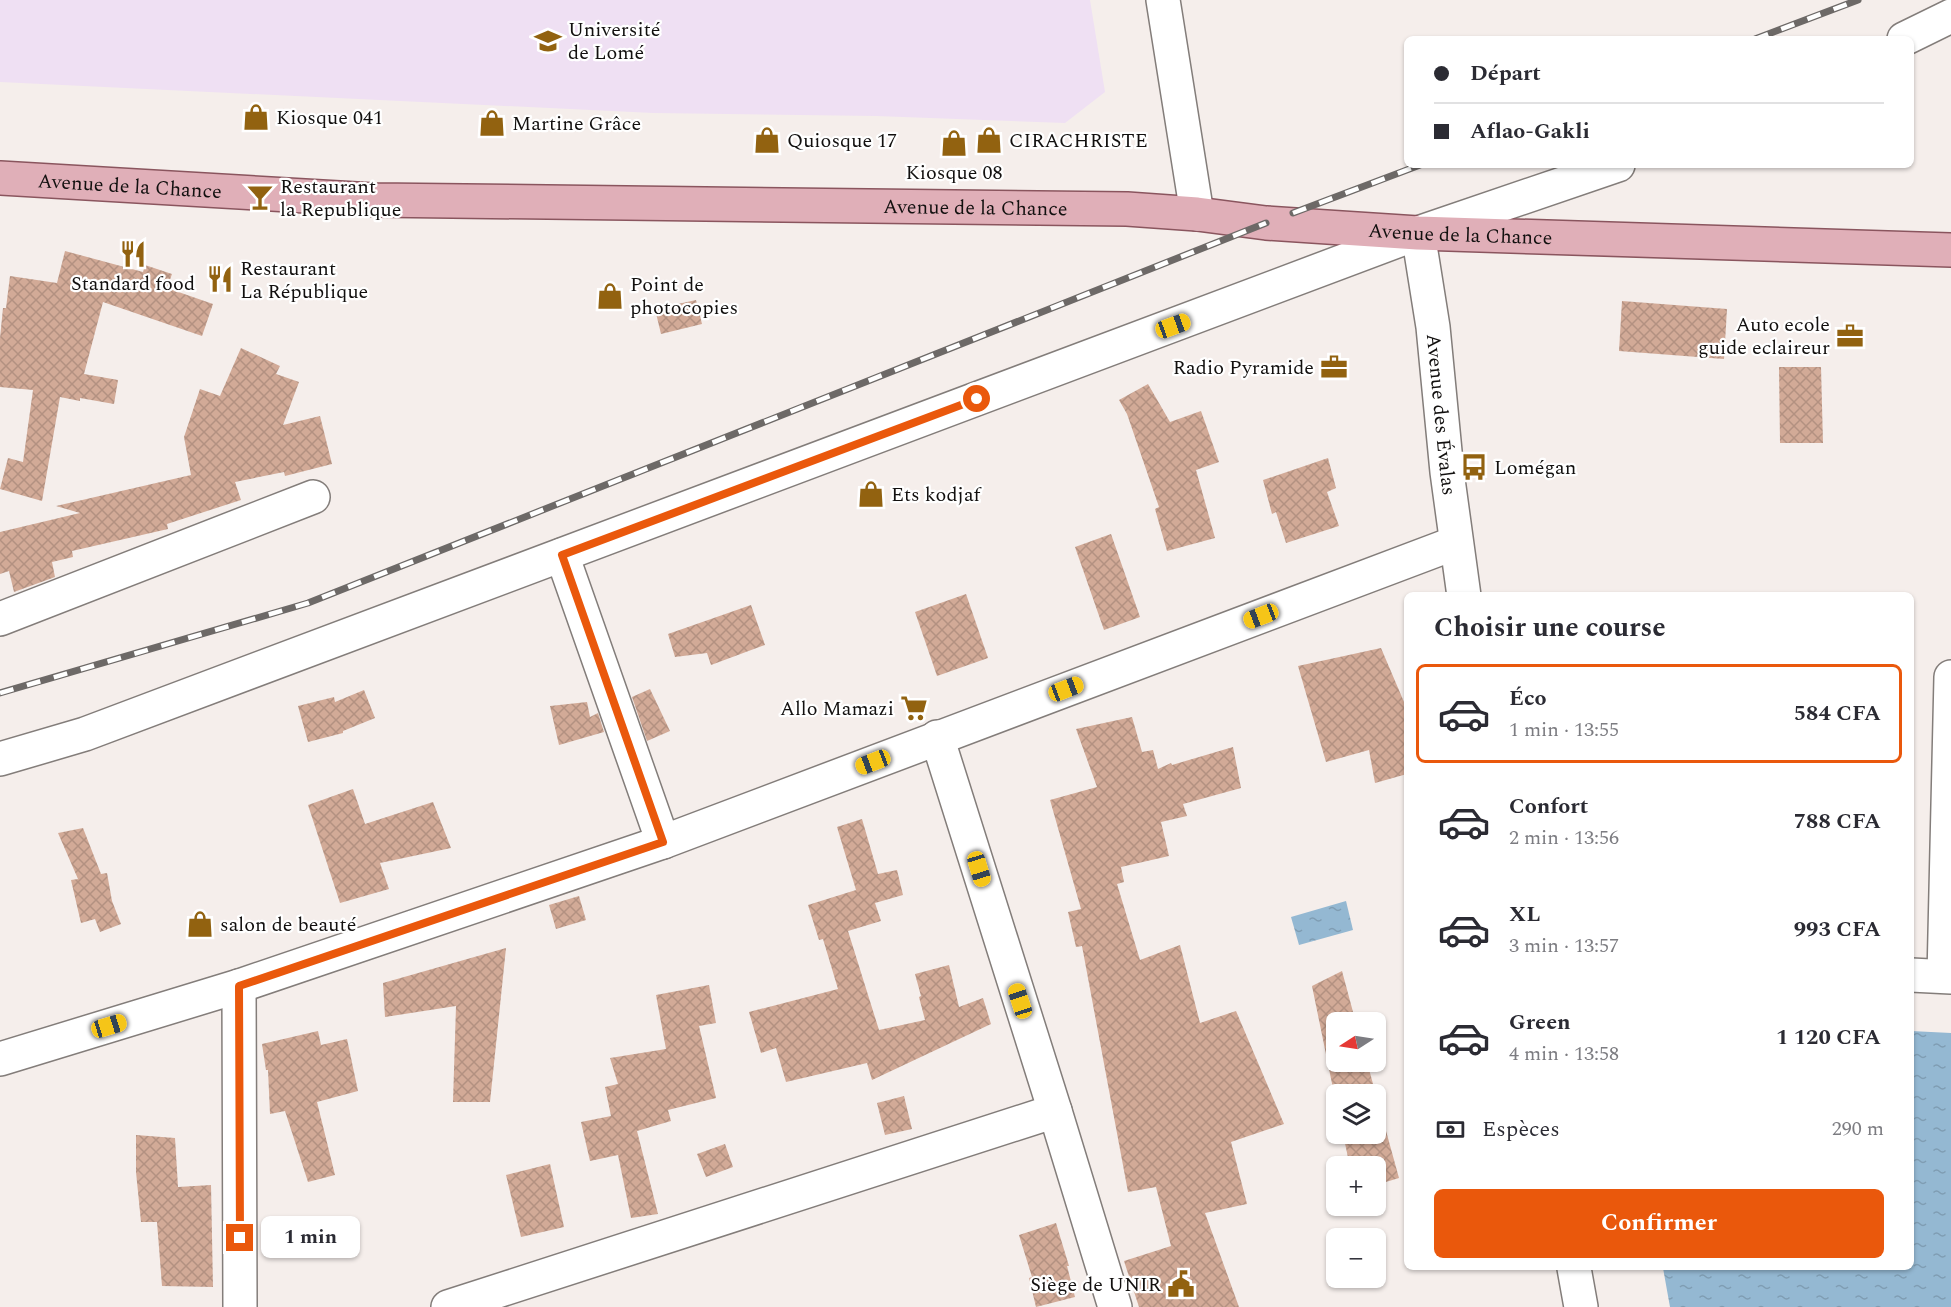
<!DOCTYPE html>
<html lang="fr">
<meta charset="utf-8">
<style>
:root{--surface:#fff;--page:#f7f7f7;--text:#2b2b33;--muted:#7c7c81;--line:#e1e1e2;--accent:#ea580c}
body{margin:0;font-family:Spectral,serif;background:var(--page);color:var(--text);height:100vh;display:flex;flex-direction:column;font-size:22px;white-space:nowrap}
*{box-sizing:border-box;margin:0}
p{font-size:20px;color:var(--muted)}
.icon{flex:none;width:33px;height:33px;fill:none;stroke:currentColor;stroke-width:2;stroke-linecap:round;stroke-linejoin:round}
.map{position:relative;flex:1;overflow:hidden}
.details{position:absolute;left:1404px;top:592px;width:510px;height:678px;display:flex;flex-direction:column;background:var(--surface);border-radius:9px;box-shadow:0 2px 4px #0004}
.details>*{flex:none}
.hud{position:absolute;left:1404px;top:36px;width:510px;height:132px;border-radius:9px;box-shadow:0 2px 4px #0004;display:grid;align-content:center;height:132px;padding:0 30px;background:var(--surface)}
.needle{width:39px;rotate:258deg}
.buttons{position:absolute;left:1326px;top:1012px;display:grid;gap:12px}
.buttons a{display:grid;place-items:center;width:60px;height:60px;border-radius:9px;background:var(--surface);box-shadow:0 2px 4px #0004;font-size:30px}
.end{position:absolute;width:27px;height:27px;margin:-14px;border:8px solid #ea580c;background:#fff;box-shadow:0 0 0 3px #fff}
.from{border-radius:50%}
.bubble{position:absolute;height:42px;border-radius:9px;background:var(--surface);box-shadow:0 2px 4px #0004;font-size:20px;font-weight:700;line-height:42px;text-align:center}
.car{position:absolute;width:18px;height:36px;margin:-18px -9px;border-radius:8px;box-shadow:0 0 4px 2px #0007;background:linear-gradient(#f5c518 24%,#345 0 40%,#f5c518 0 76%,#345 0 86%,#f5c518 0)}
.hud b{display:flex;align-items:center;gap:21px;height:57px;font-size:22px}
.hud b+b{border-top:2px solid var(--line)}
.hud i{width:15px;height:15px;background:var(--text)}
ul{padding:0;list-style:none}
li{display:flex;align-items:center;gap:18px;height:99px;margin:0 12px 9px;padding:0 18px;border:3px solid transparent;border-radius:9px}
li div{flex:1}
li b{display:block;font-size:22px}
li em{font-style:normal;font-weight:700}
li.on{border-color:var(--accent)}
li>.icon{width:54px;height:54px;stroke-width:1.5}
h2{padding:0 30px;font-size:27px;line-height:72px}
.pay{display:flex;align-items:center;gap:15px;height:66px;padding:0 30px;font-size:22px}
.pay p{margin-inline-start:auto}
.cta{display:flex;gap:12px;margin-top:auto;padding:12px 30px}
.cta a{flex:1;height:69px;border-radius:9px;background:var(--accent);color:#fff;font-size:24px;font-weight:700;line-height:69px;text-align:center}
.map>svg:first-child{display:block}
</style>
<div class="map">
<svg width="1951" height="1307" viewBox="0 0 1951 1307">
<defs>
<pattern id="water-ripples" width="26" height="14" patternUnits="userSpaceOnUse" patternTransform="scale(1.5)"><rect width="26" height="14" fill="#94b8d2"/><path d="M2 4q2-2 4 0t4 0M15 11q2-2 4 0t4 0" fill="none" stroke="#7f9db3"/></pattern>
<pattern id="building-cross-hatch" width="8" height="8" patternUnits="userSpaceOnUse" patternTransform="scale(1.5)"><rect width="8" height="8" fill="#d2aa97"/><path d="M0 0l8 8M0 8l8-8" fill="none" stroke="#b39181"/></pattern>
</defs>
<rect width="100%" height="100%" fill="#f5eeeb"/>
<polygon fill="#efe0f3" points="0,0 1090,0 1105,92 1065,123 876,116 653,113 0,82"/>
<g fill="url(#water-ripples)">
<polygon points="1346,901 1353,930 1299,945 1291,917"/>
<polygon points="1911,1031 1951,1033 1951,1307 1670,1307 1663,1268 1911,1268"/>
</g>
<g fill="url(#building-cross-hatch)">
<polygon points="65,251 143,272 145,265 172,274 167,288 213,304 202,336 103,302 84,374 118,380 114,404 80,398 80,401 60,397 42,501 0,489 8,458 23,462 33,390 0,387 0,338 3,308 6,308 10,276 57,283"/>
<polygon points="696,300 702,324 661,334 655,309"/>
<polygon points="1622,301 1727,309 1724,359 1619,351"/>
<polygon points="241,348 280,366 276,374 299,382 283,425 320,416 332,464 285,476 284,472 235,482 241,500 167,524 168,529 72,551 73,557 52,562 55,577 14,592 9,571 0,574 0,532 80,513 56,506 191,475 184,437 200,389 220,396"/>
<polygon points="1779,367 1821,367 1823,443 1780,443"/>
<polygon points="1148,384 1170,422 1201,411 1219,462 1196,470 1215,538 1167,551 1155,509 1159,507 1127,414 1119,400"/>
<polygon points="1328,458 1336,488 1327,492 1339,526 1286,543 1276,512 1272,514 1263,480"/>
<polygon points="1111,534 1140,617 1104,630 1075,547"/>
<polygon points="966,594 988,658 937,676 915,612"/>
<polygon points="751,605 765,645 711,665 707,653 675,657 668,634"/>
<polygon points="1381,648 1407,709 1407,774 1375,783 1369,750 1326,762 1298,666"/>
<polygon points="650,689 670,731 647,741 632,697"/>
<polygon points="364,690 375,718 343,731 343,733 308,742 298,706 334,697 335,702"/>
<polygon points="587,702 590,717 598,713 604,732 559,745 550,706"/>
<polygon points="1132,717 1142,752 1153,750 1158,769 1171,763 1172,765 1233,747 1241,788 1183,804 1187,816 1161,822 1169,856 1121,867 1124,882 1117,884 1140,960 1180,945 1200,1023 1236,1011 1284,1124 1231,1142 1247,1204 1205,1213 1239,1307 1139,1307 1124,1261 1171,1246 1156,1187 1128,1192 1082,946 1076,947 1068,912 1081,909 1050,800 1097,787 1076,729"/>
<polygon points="353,789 365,824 433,802 451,848 380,863 389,889 340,903 308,805"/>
<polygon points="862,819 878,874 897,870 903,895 875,903 881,921 848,931 879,1030 925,1020 919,997 921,996 915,974 949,965 959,1007 983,998 991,1024 872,1080 867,1063 786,1082 776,1048 761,1053 749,1012 838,989 823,939 819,940 808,905 856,890 837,827"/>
<polygon points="83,828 101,874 107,873 112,901 121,924 100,932 95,919 81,923 71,880 78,879 58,833"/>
<polygon points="579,896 586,920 556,929 549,905"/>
<polygon points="506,948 490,1102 453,1102 456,1006 385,1017 383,983"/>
<polygon points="1342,971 1356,1023 1336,1023 1336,1062 1367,1062 1399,1178 1376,1185 1376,1167 1350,1167 1343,1134 1376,1134 1376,1095 1336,1095 1336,1103 1312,986"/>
<polygon points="709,985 716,1023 699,1026 716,1098 668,1110 671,1121 637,1131 658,1214 631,1218 618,1155 590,1161 581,1122 611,1116 605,1087 618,1084 610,1058 666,1049 656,995"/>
<polygon points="318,1031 321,1045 347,1039 358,1091 317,1102 335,1175 308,1182 285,1111 270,1114 268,1070 266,1070 262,1044"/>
<polygon points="904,1096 912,1129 885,1135 877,1103"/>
<polygon points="136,1135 175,1138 178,1187 211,1185 213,1287 162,1286 157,1222 141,1222 136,1172"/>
<polygon points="725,1144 733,1167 706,1177 697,1154"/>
<polygon points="550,1164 564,1227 521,1237 506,1175"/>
<polygon points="1056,1223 1069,1266 1067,1266 1075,1297 1036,1307 1029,1278 1032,1277 1019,1235"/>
</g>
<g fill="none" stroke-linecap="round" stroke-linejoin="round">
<defs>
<g id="minor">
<polyline points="1163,0 1197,214"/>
<polyline points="1904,39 1951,16"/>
<path id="s1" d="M1418,233L1433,327L1447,472L1464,596"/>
<polyline points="562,555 663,842"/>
<polyline points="0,619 313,497"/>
<polyline points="937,737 1055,1111 1115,1307"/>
<polyline points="0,759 85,734 1418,233 1618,165"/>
<polyline points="1911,975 1951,977"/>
<polyline points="1944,976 1951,677"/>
<polyline points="239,986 240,1307"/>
<polyline points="0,1059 239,986 663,842 1455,543"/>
<polyline points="1574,1268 1581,1307"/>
<polyline points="448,1307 1055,1111"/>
</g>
<g id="major">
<path id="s2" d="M0,178L374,200L1127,209L1197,214L1266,223L1418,233L1951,250"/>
</g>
</defs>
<use href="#minor" stroke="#837d7a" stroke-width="36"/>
<use href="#major" stroke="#8a555e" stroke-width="36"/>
<use href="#minor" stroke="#fff" stroke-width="33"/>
<use href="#major" stroke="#e0afb8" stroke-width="33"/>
<defs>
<g id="rail">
<polyline points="1755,39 1858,0"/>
<polyline points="1293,213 1420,165"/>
<polyline points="0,693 308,603 1266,223"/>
</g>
</defs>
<use href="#rail" stroke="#6d6967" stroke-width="7"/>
<use href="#rail" stroke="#fff" stroke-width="4.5" stroke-dasharray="14" stroke-linecap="butt"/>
</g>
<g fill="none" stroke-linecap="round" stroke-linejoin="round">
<polyline stroke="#ea580c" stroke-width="8" points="240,1238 239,986 663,842 562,555 977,399"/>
</g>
<defs>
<symbol id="university-bare" viewBox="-9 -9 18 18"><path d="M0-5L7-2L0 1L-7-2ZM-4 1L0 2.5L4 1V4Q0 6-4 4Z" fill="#926210" stroke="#fff" stroke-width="2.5" paint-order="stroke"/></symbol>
<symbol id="shop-bare" viewBox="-9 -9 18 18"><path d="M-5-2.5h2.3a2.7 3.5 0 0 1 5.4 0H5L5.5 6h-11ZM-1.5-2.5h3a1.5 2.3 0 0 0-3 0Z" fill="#926210" stroke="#fff" stroke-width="2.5" paint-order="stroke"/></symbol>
<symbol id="bar-bare" viewBox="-9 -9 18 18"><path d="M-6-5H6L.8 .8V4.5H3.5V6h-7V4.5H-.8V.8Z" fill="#926210" stroke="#fff" stroke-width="2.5" paint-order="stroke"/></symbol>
<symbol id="restaurant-bare" viewBox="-9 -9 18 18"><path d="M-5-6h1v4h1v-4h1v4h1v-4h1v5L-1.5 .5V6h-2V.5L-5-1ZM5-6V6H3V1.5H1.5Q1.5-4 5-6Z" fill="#926210" stroke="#fff" stroke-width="2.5" paint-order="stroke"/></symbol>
<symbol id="office-bare" viewBox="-9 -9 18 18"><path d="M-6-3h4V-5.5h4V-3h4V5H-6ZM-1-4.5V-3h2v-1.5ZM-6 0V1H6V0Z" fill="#926210" stroke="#fff" stroke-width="2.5" paint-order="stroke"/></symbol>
<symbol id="bus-bare" viewBox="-9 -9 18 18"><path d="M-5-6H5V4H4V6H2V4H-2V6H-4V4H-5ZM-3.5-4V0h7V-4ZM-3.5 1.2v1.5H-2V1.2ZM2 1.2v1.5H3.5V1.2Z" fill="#926210" stroke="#fff" stroke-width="2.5" paint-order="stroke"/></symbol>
<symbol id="supermarket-bare" viewBox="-9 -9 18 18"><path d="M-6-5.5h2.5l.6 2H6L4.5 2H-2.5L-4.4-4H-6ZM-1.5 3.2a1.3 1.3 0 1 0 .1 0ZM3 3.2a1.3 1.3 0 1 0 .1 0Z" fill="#926210" stroke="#fff" stroke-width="2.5" paint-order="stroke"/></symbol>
<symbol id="civic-bare" viewBox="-9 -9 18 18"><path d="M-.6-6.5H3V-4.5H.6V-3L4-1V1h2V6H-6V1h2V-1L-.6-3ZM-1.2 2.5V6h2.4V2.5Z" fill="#926210" stroke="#fff" stroke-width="2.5" paint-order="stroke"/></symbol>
</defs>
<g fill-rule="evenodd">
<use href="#university-bare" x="529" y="22" width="38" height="38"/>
<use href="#shop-bare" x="237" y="98" width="38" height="38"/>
<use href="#shop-bare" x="473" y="104" width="38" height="38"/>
<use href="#shop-bare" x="748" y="121" width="38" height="38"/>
<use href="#shop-bare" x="970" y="121" width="38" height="38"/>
<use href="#shop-bare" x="935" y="124" width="38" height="38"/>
<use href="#bar-bare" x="241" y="178" width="38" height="38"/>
<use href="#restaurant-bare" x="114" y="235" width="38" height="38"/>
<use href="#restaurant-bare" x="201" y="260" width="38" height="38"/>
<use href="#shop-bare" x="591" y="277" width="38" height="38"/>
<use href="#office-bare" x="1831" y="317" width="38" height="38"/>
<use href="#office-bare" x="1315" y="348" width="38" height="38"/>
<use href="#bus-bare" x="1455" y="448" width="38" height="38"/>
<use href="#shop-bare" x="852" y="475" width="38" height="38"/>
<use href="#supermarket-bare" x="895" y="689" width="38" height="38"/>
<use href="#shop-bare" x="181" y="905" width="38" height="38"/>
<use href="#civic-bare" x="1162" y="1265" width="38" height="38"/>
</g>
<g text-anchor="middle" stroke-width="4.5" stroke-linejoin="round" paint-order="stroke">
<g font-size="20" fill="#12100f" stroke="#fff" text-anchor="start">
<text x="568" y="36">Université<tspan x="568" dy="23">de Lomé</tspan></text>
<text x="276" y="124">Kiosque 041</text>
<text x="512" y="130">Martine Grâce</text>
<text x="787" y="147">Quiosque 17</text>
<text x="1009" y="147">CIRACHRISTE</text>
<text x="954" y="179" text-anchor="middle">Kiosque 08</text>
<text x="280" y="193">Restaurant<tspan x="280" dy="23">la Republique</tspan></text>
<text x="240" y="275">Restaurant<tspan x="240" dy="23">La République</tspan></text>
<text x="133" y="290" text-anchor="middle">Standard food</text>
<text x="630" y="291">Point de<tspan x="630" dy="23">photocopies</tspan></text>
<text x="1830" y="331" text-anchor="end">Auto ecole<tspan x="1830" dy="23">guide eclaireur</tspan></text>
<text x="1314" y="374" text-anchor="end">Radio Pyramide</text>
<text x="1494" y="474">Lomégan</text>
<text x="891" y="501">Ets kodjaf</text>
<text x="894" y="715" text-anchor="end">Allo Mamazi</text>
<text x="220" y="931">salon de beauté</text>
<text x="1161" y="1291" text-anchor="end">Siège de UNIR</text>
</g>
<g font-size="20" fill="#12100f" stroke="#fff">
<text dy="7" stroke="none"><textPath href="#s2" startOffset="130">Avenue de la Chance</textPath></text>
<text dy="7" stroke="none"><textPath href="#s2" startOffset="976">Avenue de la Chance</textPath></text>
<text dy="7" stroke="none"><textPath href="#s2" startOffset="1462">Avenue de la Chance</textPath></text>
<text dy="7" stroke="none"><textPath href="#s1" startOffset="183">Avenue des Évalas</textPath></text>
</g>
</g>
</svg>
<div class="buttons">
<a><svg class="needle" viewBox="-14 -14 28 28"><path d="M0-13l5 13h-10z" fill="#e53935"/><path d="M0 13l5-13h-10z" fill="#7c7c81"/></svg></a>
<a><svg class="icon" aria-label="layers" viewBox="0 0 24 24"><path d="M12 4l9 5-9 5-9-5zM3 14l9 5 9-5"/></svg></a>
<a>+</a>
<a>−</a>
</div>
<i class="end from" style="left:977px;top:399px"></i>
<i class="end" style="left:240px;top:1238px"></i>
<div class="bubble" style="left:261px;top:1216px;width:99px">1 min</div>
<i class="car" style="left:1173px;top:326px;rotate:70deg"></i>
<i class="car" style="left:1261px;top:616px;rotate:249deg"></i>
<i class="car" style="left:1066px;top:689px;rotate:69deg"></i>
<i class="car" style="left:873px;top:762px;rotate:249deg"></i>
<i class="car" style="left:979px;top:869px;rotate:163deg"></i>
<i class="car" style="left:1020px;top:1001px;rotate:342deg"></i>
<i class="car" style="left:109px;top:1026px;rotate:73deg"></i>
<div class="hud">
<b><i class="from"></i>Départ</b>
<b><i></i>Aflao-Gakli</b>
</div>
<section class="details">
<h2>Choisir une course</h2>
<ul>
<li class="on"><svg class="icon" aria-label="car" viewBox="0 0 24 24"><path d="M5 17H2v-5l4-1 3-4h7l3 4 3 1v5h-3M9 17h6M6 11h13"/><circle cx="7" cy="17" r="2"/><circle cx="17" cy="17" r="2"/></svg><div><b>Éco</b><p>1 min · 13:55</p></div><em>584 CFA</em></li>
<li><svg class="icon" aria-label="car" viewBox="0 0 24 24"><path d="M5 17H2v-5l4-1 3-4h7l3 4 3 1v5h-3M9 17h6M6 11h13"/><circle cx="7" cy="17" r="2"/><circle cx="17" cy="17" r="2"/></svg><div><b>Confort</b><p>2 min · 13:56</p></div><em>788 CFA</em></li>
<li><svg class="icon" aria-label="car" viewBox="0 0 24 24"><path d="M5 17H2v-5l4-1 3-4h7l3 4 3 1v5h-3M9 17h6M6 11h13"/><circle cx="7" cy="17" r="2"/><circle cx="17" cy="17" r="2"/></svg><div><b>XL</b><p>3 min · 13:57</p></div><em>993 CFA</em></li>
<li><svg class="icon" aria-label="car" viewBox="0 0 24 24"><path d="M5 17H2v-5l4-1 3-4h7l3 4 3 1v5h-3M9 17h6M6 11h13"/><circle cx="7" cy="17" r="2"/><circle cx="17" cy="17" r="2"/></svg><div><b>Green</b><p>4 min · 13:58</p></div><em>1 120 CFA</em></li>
</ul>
<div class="pay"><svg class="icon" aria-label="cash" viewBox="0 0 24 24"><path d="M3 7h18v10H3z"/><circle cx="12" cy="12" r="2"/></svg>Espèces<p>290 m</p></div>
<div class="cta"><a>Confirmer</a></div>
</section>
</div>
